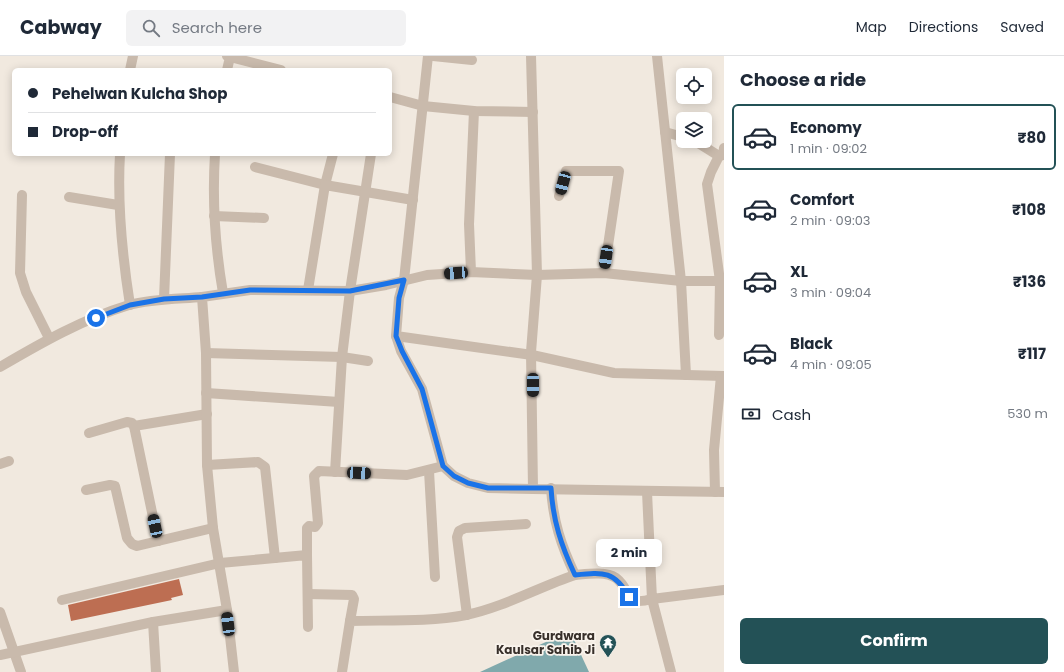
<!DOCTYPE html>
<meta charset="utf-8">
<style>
:root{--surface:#fff;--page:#f2f2f3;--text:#1f2937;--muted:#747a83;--line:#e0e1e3;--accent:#235156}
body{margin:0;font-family:Poppins,sans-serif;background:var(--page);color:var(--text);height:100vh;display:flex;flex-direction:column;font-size:15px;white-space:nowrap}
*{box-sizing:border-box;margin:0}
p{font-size:13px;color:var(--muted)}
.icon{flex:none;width:22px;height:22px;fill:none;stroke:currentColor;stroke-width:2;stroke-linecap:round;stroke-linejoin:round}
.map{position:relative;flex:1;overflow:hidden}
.panel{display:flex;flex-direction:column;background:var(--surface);width:340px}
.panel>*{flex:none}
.top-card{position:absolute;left:12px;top:12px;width:380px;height:88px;border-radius:6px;box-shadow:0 2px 10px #0003;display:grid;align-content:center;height:88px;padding:0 16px;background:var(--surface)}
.controls{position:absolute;left:676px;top:12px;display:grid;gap:8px}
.controls a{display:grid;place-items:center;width:36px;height:36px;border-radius:6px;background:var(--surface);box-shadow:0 2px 10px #0003;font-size:20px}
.end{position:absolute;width:18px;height:18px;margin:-9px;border:5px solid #1a73e8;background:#fff;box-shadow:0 0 0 2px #fff}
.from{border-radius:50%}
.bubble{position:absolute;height:28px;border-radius:6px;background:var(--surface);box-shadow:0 2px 10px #0003;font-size:13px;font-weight:700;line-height:28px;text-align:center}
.car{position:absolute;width:12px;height:24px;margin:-12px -6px;border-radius:5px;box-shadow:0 0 3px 1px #0007;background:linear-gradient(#222 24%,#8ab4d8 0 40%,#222 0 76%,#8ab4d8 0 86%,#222 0)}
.top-card b{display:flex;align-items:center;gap:14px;height:38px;font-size:15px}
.top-card b+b{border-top:1px solid var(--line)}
.top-card i{width:10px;height:10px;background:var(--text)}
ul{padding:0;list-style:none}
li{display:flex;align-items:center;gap:12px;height:66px;margin:0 8px 6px;padding:0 8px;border:2px solid transparent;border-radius:6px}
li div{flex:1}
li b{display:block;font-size:15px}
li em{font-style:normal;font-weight:700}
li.current{border-color:var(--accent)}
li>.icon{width:36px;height:36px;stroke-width:1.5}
h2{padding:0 16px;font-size:18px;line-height:48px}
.pay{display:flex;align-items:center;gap:10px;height:44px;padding:0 16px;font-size:15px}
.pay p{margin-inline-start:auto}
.cta{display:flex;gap:8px;margin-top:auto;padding:8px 16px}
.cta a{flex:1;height:46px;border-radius:6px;background:var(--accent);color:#fff;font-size:16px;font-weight:700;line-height:46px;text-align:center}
header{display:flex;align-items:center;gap:24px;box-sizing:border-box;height:56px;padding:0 20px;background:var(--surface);border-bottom:1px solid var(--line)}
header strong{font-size:19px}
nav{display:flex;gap:22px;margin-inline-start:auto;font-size:14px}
.search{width:280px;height:36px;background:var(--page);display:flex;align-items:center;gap:10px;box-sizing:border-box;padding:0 14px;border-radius:6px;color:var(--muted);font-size:15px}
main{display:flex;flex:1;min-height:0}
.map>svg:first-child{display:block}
</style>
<header>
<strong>Cabway</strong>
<div class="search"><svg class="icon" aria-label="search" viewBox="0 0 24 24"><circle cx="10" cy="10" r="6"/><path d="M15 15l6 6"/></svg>Search here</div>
<nav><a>Map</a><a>Directions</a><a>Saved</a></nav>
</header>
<main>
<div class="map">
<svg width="724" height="616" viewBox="0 0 724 616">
<rect width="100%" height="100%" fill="#f1e9df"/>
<polygon fill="#80a9ac" points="570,575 589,616 480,616"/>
<polygon fill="#bd6e52" points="179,523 183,539 171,542 172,544 71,565 68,549"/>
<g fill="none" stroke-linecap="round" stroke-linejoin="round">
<g stroke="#c9baac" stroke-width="10">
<polyline points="227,0 230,1 227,14"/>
<polyline points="428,0 404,224 399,242 396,280 532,299 614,317 724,320"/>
<polyline points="433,0 472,4"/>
<polyline points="531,0 537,219 531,296 533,433 724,436"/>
<polyline points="657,0 681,225 686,319"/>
<polyline points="230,1 281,14"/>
<polyline points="130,14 133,0"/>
<polyline points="390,41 423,50 474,55 533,56"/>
<polyline points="665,76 683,81"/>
<polyline points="695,85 719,100 723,99 724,92"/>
<path d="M120,98C117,149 122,198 130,249"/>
<path d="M215,98C212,145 215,190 223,237"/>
<polyline points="255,111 325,129 333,98"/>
<polyline points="22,139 20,217 26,236 49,282"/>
<polyline points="559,140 566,115 619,115 604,217"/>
<polyline points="69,141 118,149"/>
<polyline points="214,160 264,162"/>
<polyline points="471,216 469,168 474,55"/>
<polyline points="308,234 325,129 413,144"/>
<polyline points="164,243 170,98"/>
<polyline points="719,279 720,225 707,128 711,116 719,100"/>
<polyline points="396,280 401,295 422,333 443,410 454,420 468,427 488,432 533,433"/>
<polyline points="206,297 342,301 368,305"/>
<path d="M0,311C41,287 83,263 129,249C152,243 178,243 202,241"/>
<polyline points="206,337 339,346"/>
<polyline points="89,377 127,366 132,367 134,370"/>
<polyline points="0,408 9,405"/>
<polyline points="207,409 258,406 265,411 275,502"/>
<polyline points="429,415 435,521"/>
<polyline points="335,416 342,301 350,235 371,98"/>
<path d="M551,432C553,465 561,489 575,519"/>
<polyline points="86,434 110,429 115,430 127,482 132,488 137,490 213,472"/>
<polyline points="647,436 652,543 724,534"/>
<polyline points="715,436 714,394 721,320"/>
<polyline points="158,485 134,370 207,358"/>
<polyline points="307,499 307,472 309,470 315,471 318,467 314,420 319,415 407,419 443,410"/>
<polyline points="308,538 352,539 354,543 350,565"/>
<polyline points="62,544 220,507 307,499 308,571"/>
<polyline points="0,556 21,616"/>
<polyline points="467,559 457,481 459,475 465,472 526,468"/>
<polyline points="153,566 156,616"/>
<polyline points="0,599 153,566 227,554"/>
<polyline points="234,616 227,554 213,472 207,409 206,297 202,241 250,234 350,235 386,229 427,219 471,216 537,219 604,217 681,225 724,225"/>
<path d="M342,616L350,565C389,564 429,566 466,559C504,551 539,531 575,519C587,518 605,515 616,522C633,535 622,551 652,543L671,616"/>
</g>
</g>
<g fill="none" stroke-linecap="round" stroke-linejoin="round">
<path stroke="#1a73e8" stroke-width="5" d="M96,262L130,249L164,243L202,241L250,234L350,235L404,224L399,242L396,280L402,295L422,333L443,410L454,420L468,427L488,432H551C553,465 561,489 575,519C604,516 615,515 629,541"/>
</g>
<defs>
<symbol id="temple-pin" viewBox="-11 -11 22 30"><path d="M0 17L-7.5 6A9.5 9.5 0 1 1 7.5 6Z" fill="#235156" stroke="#f9f3ec"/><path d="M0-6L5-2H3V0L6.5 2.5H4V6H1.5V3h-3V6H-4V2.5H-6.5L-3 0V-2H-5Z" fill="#fff"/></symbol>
</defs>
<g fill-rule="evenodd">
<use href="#temple-pin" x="598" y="577" width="20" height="27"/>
</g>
<g text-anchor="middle" stroke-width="3.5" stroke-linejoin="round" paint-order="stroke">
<g font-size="12" font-weight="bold" fill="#372f2a" stroke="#f9f3ec" text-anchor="end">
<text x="595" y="584">Gurdwara<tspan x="595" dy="14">Kaulsar Sahib Ji</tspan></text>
</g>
</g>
</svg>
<div class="controls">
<a><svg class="icon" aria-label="locate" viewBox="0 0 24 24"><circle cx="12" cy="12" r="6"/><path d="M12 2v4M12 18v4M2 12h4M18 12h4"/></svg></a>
<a><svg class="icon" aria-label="layers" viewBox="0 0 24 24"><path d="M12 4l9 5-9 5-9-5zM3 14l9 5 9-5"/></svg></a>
</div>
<i class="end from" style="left:96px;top:262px"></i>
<i class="end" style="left:629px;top:541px"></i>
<div class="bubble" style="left:596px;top:483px;width:66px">2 min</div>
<i class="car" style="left:563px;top:127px;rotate:195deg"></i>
<i class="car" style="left:606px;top:201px;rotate:188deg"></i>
<i class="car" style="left:456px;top:217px;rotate:266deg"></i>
<i class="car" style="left:533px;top:329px;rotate:180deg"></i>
<i class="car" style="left:359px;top:417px;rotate:93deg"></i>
<i class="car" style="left:155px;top:470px;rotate:348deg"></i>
<i class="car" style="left:228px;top:568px;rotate:353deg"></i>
<div class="top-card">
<b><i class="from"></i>Pehelwan Kulcha Shop</b>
<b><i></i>Drop-off</b>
</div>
</div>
<section class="panel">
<h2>Choose a ride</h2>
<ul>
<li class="current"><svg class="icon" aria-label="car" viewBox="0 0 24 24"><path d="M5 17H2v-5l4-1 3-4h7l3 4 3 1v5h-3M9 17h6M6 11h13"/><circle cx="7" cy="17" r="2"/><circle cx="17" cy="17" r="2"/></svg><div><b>Economy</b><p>1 min · 09:02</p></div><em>₹80</em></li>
<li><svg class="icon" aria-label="car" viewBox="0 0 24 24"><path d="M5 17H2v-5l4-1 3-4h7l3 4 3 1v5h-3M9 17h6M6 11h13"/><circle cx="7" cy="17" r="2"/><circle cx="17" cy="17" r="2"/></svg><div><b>Comfort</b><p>2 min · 09:03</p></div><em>₹108</em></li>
<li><svg class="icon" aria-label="car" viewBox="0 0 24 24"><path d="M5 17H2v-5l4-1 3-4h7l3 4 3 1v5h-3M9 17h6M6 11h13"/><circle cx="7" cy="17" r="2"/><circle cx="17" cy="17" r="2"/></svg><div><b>XL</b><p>3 min · 09:04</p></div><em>₹136</em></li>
<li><svg class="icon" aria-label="car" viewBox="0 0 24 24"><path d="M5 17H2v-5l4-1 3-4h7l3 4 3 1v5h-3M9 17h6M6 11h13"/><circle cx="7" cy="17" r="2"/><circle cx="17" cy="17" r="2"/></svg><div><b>Black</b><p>4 min · 09:05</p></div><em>₹117</em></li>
</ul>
<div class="pay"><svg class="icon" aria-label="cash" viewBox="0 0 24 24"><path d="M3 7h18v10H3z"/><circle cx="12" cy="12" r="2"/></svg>Cash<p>530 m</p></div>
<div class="cta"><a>Confirm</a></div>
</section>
</main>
